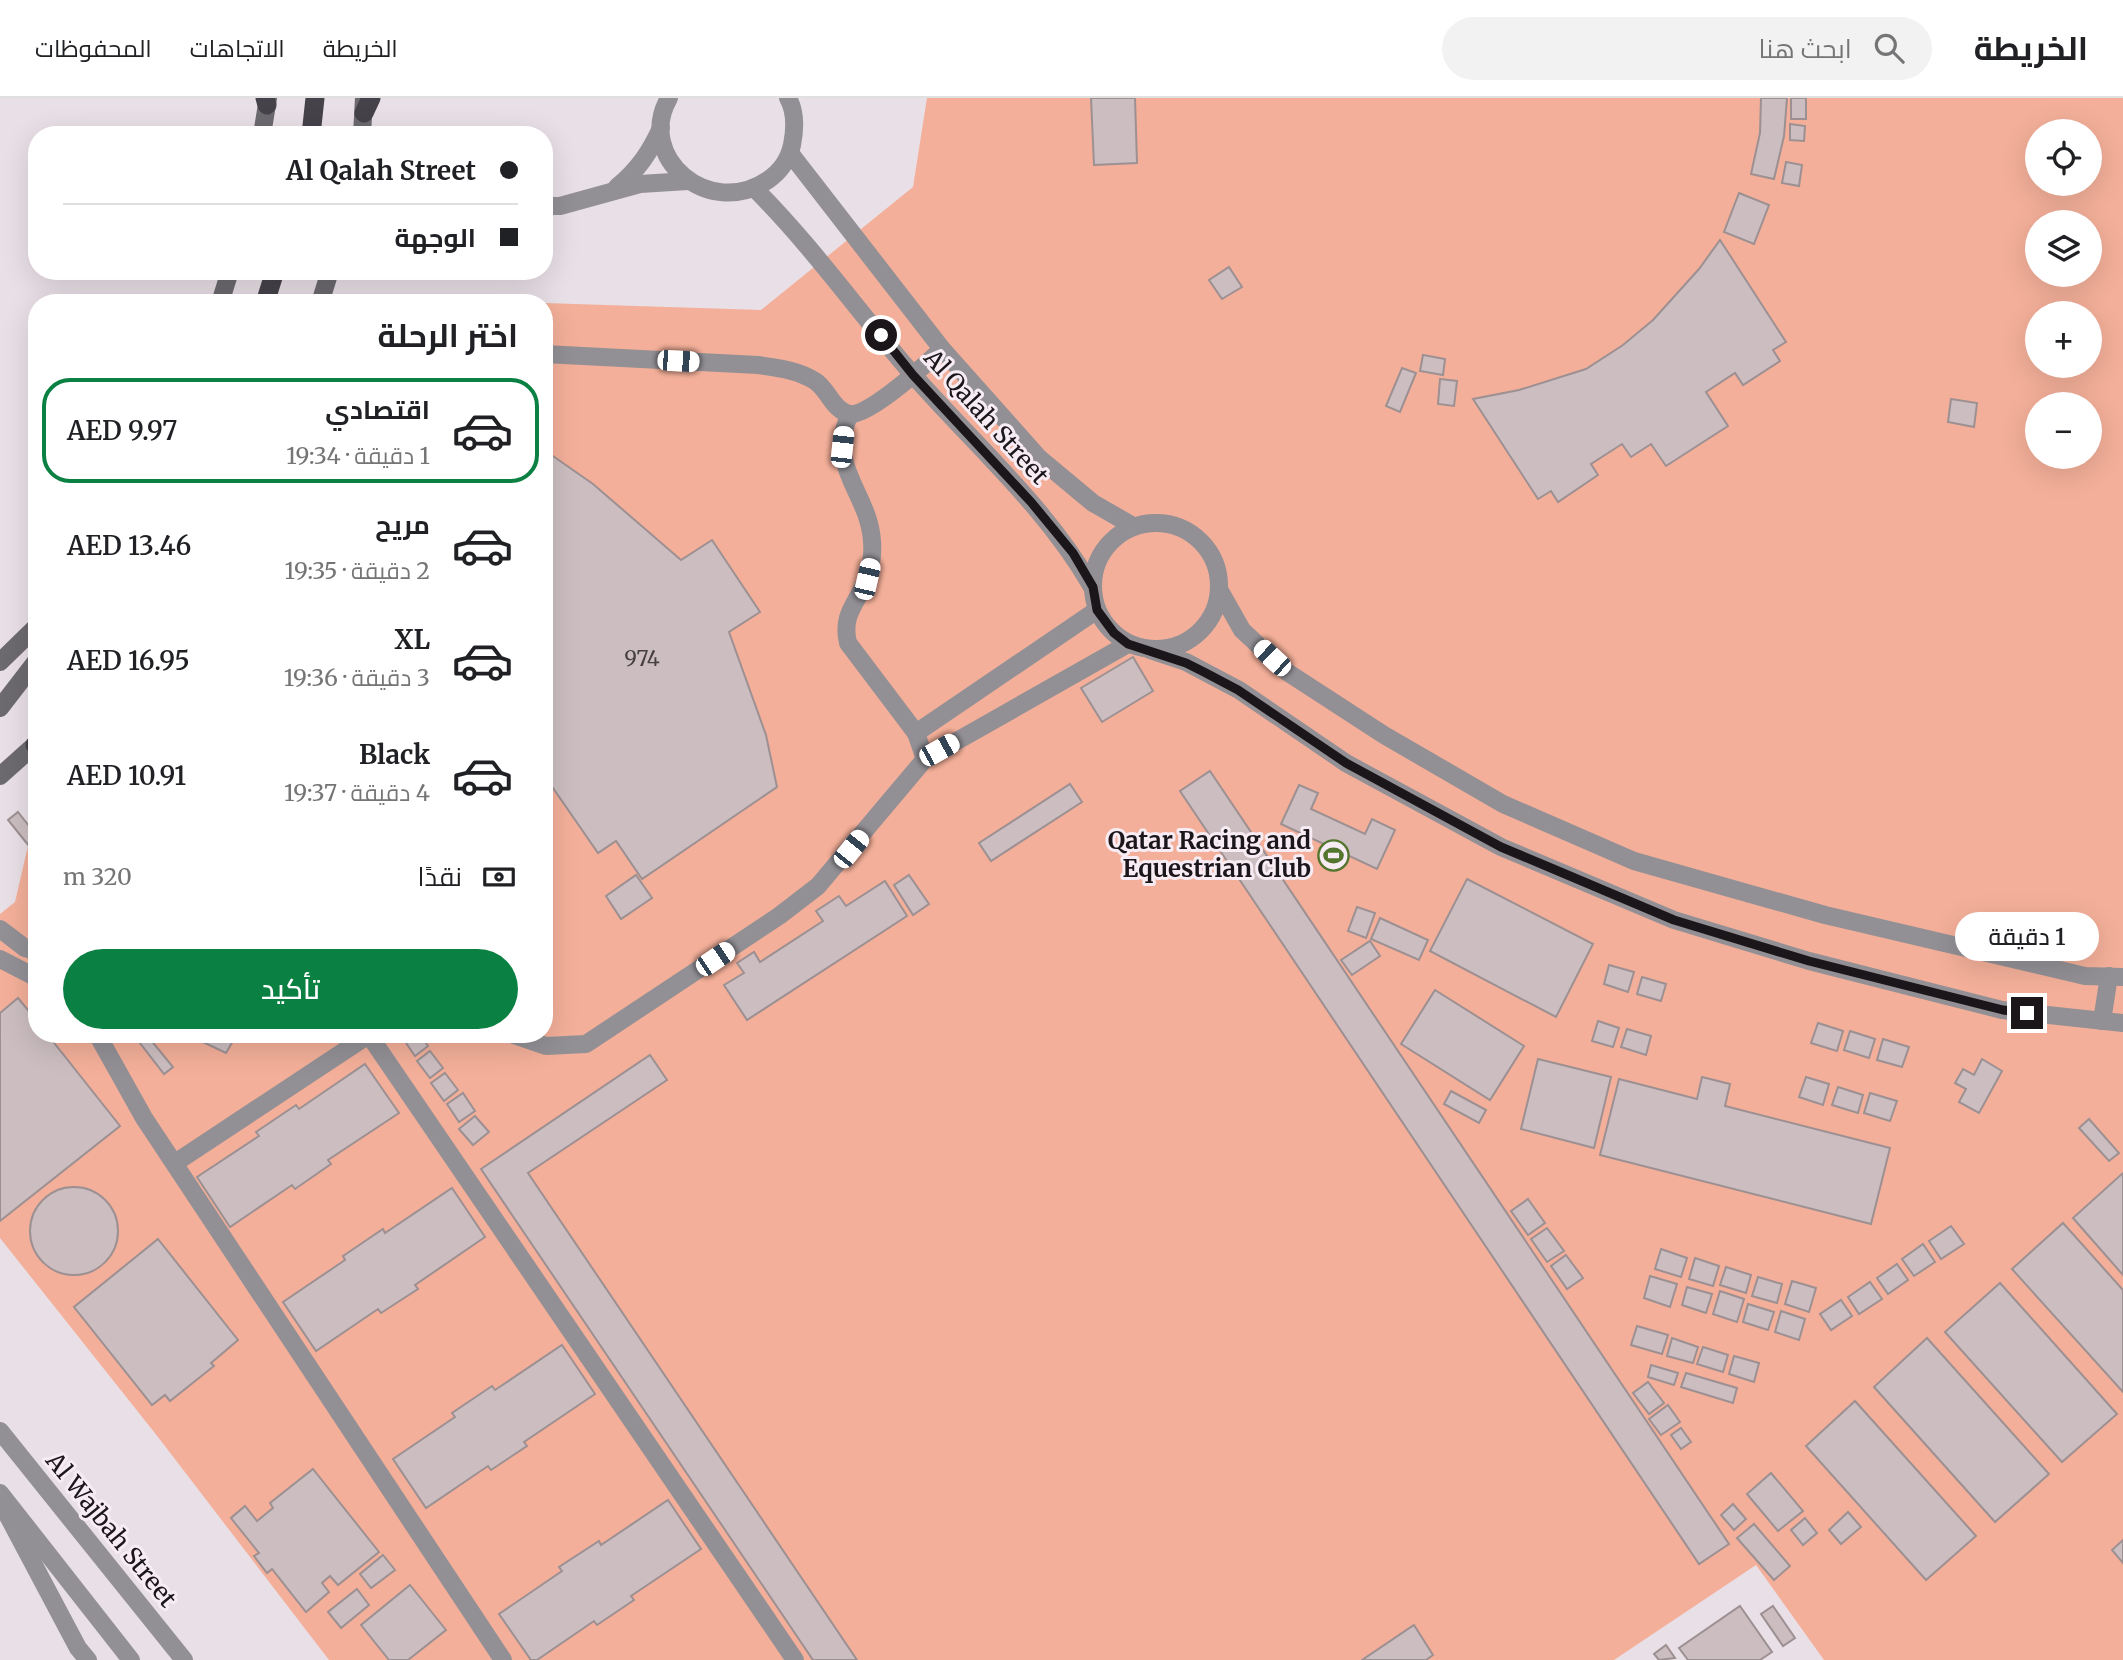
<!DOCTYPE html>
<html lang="ar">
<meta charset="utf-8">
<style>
:root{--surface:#fff;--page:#f2f2f2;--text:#202124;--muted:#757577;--line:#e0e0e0;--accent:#0b8043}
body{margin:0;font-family:Merriweather,Cairo,serif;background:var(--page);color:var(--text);direction:rtl;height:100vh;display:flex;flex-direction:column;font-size:26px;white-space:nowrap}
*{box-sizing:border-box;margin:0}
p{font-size:23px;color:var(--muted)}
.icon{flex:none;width:38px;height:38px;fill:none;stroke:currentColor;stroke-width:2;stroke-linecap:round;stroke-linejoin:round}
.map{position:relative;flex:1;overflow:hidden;direction:ltr}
.sheet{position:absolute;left:28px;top:196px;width:525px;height:749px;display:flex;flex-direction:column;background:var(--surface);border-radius:28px;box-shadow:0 7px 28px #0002;direction:rtl}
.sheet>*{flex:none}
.top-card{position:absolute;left:28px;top:28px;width:525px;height:154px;border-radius:28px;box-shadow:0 7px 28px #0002;direction:rtl;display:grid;align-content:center;height:154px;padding:0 35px;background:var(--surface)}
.tools{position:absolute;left:2025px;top:21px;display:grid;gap:14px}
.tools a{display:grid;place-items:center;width:77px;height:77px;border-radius:50%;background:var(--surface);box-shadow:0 7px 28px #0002;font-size:35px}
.end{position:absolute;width:32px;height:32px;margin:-16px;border:9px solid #1a1619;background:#fff;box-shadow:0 0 0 4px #fff}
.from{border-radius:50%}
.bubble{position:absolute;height:49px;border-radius:24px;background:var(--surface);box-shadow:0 7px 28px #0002;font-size:23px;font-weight:600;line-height:49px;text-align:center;direction:rtl}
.car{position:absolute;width:21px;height:42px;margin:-21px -10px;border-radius:9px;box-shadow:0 0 5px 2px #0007;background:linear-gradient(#fff 24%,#345 0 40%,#fff 0 76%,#345 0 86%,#fff 0)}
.top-card b{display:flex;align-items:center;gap:24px;height:66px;font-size:26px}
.top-card b+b{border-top:2px solid var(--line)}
.top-card i{width:18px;height:18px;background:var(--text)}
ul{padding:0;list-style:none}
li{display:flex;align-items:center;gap:21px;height:105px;margin:0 14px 10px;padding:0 21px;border:4px solid transparent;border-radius:28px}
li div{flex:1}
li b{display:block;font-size:26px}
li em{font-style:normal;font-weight:600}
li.current{border-color:var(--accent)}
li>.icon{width:63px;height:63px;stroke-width:1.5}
h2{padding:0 35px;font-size:32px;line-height:84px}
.pay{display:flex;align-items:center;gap:18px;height:77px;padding:0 35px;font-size:26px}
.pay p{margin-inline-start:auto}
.cta{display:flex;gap:14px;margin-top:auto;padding:14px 35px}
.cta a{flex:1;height:80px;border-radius:42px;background:var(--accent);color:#fff;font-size:28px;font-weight:600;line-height:80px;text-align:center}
header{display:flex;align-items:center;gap:42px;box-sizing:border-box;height:98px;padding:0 35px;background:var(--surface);border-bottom:2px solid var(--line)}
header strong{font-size:33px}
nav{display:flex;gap:38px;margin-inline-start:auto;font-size:24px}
.search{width:490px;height:63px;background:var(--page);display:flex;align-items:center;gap:18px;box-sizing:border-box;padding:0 24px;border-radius:38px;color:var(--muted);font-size:26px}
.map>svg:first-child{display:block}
</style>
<header>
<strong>الخريطة</strong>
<div class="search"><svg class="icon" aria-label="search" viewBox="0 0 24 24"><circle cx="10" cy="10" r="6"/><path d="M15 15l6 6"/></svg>ابحث هنا</div>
<nav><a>الخريطة</a><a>الاتجاهات</a><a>المحفوظات</a></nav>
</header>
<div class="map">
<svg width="2123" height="1562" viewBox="0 0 2123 1562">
<rect width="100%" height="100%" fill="#e9dfe6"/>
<g fill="#f3af99" fill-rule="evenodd">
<path d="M927,0H2123V1562H1824L1756,1467L1614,1562H329L158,1339L0,1140V816L15,804L37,709V936H544V205L761,212L913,89ZM2037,33H2090V86H2037ZM2037,124H2090V177H2037ZM2037,215H2090V268H2037ZM2037,306H2090V359H2037Z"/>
<polygon points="360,199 540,205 358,205"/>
</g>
<g fill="#ccbec0" stroke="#9d9092" stroke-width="2">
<polygon points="1091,0 1135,0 1137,65 1094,67"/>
<polygon points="1761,0 1787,0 1784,38 1774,81 1751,76 1760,35"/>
<rect x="1791" y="0" width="15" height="21"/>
<polygon points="1790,26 1805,28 1804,43 1790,42"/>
<polygon points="1786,64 1802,67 1799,88 1782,85"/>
<polygon points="1739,95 1769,107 1754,146 1724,134"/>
<polygon points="1720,142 1786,244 1773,252 1780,263 1743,287 1735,275 1706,294 1728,328 1666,368 1651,346 1631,359 1622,346 1591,366 1598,377 1558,404 1551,393 1538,401 1473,301 1519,292 1586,271 1623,247 1653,222 1699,171"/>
<polygon points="1229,169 1242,189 1222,201 1209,182"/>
<polygon points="1423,257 1445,261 1443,277 1420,273"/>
<polygon points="1402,270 1416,275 1400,314 1386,308"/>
<polygon points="1440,281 1457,283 1454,308 1438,306"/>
<polygon points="1951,301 1977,305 1974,329 1948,324"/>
<polygon points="550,356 593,386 681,462 712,442 760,514 729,534 766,637 777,689 642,781 616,743 598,755 544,677 544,360"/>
<polygon points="1133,559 1153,593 1102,624 1081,590"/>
<polygon points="1210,673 1729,1446 1699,1466 1180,693"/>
<polygon points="1070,686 1082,704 991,763 979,745"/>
<polygon points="1299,687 1318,695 1311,711 1365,736 1372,721 1395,732 1377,771 1281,726"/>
<polygon points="18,714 37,738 37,742 29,748 8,722"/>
<polygon points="636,777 652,800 621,821 606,798"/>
<polygon points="909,777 929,806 913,817 894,787"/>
<polygon points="1467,781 1593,846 1556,919 1430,853"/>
<polygon points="885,783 907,818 747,922 724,887 744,875 737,865 754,854 760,864 823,823 816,813 839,798 846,808"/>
<polygon points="1357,809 1375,815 1366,840 1348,833"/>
<polygon points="1380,820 1428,842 1419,862 1371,841"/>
<polygon points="1370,843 1380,858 1352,877 1341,862"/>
<polygon points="1609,867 1634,874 1628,894 1604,886"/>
<polygon points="1642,879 1666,886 1661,903 1637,896"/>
<polygon points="1435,892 1524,948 1490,1002 1401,946"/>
<polygon points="18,900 37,923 37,936 47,936 120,1028 0,1123 0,915"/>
<polygon points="1598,923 1619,930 1613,949 1592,943"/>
<polygon points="1818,925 1843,933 1837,953 1811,945"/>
<polygon points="1627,931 1651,938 1646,957 1621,949"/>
<polygon points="1850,933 1875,941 1869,960 1844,952"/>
<polygon points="133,936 146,936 173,969 164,976"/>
<polygon points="186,936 237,936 226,955"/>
<polygon points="406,936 419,936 428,948 415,958 402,939"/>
<polygon points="1883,941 1909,949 1902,969 1877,962"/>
<polygon points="430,953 443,970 430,980 417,963"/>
<polygon points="650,957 667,982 528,1075 857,1562 813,1562 481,1071"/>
<polygon points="1538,961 1611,979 1594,1050 1521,1031"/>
<polygon points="1982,961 2002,973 1979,1015 1959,1004 1966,991 1955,985 1963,971 1974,977"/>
<polygon points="365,966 399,1015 328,1062 331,1066 295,1091 292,1087 230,1129 197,1079 259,1038 256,1034 296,1007 299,1011"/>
<polygon points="445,975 458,992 444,1003 431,985"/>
<polygon points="1702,979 1730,986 1725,1008 1890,1050 1871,1126 1600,1057 1619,981 1697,1001"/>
<polygon points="1806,979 1829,986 1823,1007 1799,999"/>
<polygon points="1838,989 1863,997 1858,1015 1832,1007"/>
<polygon points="1451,993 1486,1012 1479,1025 1444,1006"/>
<polygon points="463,995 475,1013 459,1024 447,1006"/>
<polygon points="1870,995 1897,1003 1890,1023 1864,1015"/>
<polygon points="475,1018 489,1034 473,1047 459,1031"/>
<polygon points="2089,1021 2119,1055 2109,1063 2079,1030"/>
<polygon points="2123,1075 2123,1177 2073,1120"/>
<circle cx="74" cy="1133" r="44"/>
<polygon points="452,1090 485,1139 415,1187 418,1191 381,1215 378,1211 316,1253 283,1204 345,1162 343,1158 383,1131 385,1135"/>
<polygon points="1528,1101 1545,1125 1528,1137 1511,1113"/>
<polygon points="2063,1125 2123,1192 2123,1294 2012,1171"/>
<polygon points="1951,1128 1964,1146 1941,1161 1929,1143"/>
<polygon points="1547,1130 1564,1153 1547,1164 1531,1141"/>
<polygon points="158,1141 238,1242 211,1265 214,1268 170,1303 165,1297 152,1307 74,1209"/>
<polygon points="1923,1146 1935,1164 1914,1178 1902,1161"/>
<polygon points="1661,1151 1687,1160 1681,1179 1655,1171"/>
<polygon points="1566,1157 1583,1180 1567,1191 1551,1168"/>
<polygon points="1695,1160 1719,1168 1713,1188 1689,1181"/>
<polygon points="1897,1166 1908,1182 1888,1196 1877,1180"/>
<polygon points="1726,1169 1751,1177 1746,1195 1720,1187"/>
<polygon points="1650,1178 1677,1186 1670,1209 1644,1200"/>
<polygon points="1758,1179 1782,1186 1777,1205 1752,1198"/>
<polygon points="1792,1183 1816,1190 1809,1214 1785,1206"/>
<polygon points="1870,1184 1882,1201 1859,1216 1848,1199"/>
<polygon points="2000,1185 2117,1316 2062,1364 1945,1234"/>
<polygon points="1687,1189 1712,1196 1706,1215 1682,1207"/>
<polygon points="1720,1193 1744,1201 1737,1224 1713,1216"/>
<polygon points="1841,1202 1852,1218 1831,1232 1820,1216"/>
<polygon points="1748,1206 1774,1214 1768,1232 1743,1224"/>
<polygon points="1781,1213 1805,1221 1799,1242 1775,1234"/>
<polygon points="1637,1228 1668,1237 1662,1256 1631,1247"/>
<polygon points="1672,1240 1698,1249 1693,1265 1667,1258"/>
<polygon points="1927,1240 2049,1376 1995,1424 1874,1289"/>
<polygon points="562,1247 595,1296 524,1344 527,1348 491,1372 488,1368 426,1410 393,1361 455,1319 452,1315 492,1288 495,1292"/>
<polygon points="1703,1249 1728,1257 1723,1274 1697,1266"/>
<polygon points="1734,1258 1759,1265 1754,1284 1729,1276"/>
<polygon points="1651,1267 1678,1275 1674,1287 1648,1279"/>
<polygon points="1686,1275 1737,1290 1733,1305 1681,1289"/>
<polygon points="1648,1284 1664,1305 1649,1316 1633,1295"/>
<polygon points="1855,1303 1976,1438 1926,1482 1806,1348"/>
<polygon points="1668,1307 1680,1324 1661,1337 1649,1321"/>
<polygon points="1681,1330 1691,1344 1681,1351 1671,1337"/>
<polygon points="313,1371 379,1454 338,1487 330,1478 322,1485 329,1494 306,1514 272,1471 267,1475 254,1458 259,1455 231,1420 245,1408 257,1423 273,1410 270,1405"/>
<polygon points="1771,1375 1803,1413 1778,1433 1747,1396"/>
<polygon points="668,1402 701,1451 631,1498 634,1502 597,1527 594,1523 537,1562 531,1562 499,1516 562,1473 559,1469 599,1443 601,1447"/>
<polygon points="1733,1406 1746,1421 1734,1432 1721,1417"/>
<polygon points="1848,1414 1861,1429 1841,1446 1829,1432"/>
<polygon points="1805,1420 1817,1435 1803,1447 1791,1432"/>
<polygon points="1754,1426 1790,1468 1774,1482 1737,1440"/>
<polygon points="2123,1442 2123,1465 2112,1452"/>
<polygon points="383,1457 395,1472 371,1490 360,1476"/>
<polygon points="410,1487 446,1532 408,1562 389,1562 361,1527"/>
<polygon points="357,1491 369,1507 341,1530 328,1514"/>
<polygon points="1740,1508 1772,1554 1760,1562 1688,1562 1679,1550"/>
<polygon points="1773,1508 1795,1540 1783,1548 1761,1516"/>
<polygon points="1414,1527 1433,1557 1426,1562 1362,1562"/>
<polygon points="1666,1547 1675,1560 1659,1562 1654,1556"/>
</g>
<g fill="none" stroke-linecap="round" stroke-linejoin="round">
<g stroke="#929095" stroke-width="18">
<path d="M669,0C635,59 709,122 768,82C780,74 789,61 792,47C795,32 796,14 788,0"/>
<polyline points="790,55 942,251 1039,360 1093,405 1133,428"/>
<path d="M617,89C638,72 650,54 661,30"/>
<path d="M755,91C813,149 860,216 914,278C975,347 1046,409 1092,489"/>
<polyline points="544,108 560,108 640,86 688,83"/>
<path d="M544,256L758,267C778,270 798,272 815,283C828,291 833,313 850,316C869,319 927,265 942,251"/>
<circle cx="1156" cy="488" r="63"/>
<polyline points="1220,493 1242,532 1287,574 1384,637 1503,706 1634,763 1825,817 2085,878 2123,879"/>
<polyline points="1150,552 1186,564 1239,592 1346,665 1501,749 1674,822 1809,863 2002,912 2123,925"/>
<polyline points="916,635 1097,512"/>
<polyline points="925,661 1128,546"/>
<polyline points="0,831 25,850 37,854"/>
<polyline points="0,861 37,880"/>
<polyline points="2102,923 2109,878"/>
<polyline points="97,936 144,1020 503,1562"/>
<path d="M511,936L546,948L586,946L779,818L818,788L925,661L916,635L848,545C841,515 858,505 867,480C871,469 873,455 872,443C869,395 825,367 850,316"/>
<polyline points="369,937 795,1562"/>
<polyline points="175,1065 370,936"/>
<polyline points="0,1403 78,1550 88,1562"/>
</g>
<g stroke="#929095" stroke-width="18">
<polyline points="0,1333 184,1562"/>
<polyline points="0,1395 131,1562"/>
</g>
<g stroke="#6c696f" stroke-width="18">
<polyline points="262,37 268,0"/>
<polyline points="362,37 364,0"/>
<polyline points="220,205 230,173"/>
<polyline points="320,205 330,173"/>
<polyline points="0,564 37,528"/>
<polyline points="0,610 37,562"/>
<polyline points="0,678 37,645"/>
</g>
<g stroke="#46424a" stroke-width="19">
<polyline points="265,0 267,7"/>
<polyline points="364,15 371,0"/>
<polyline points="311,37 315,0"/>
<polyline points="265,205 275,173"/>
<polyline points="35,647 37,644"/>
</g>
</g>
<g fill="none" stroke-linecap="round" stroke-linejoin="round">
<polyline stroke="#1a1619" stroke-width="9" points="881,237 913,277 1031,404 1073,455 1093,489 1097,512 1114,535 1128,546 1186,565 1204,574 1238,592 1346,665 1501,749 1551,770 1674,822 1809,863 2003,912 2027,915"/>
</g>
<defs>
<symbol id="stadium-ring" viewBox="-11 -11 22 22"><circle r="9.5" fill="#f7ecf3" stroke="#53752d" stroke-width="1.5"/><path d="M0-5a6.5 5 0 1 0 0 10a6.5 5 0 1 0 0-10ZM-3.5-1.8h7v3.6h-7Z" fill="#53752d"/></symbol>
</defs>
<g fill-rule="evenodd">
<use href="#stadium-ring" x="1316" y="740" width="35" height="35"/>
</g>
<g text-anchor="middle" stroke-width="6" stroke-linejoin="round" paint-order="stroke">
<g font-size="21" fill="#464043">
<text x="642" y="568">974</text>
</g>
<g font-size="24" fill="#1a1619" stroke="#f7ecf3">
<text transform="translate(986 319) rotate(48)" y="8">Al Qalah Street</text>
<text transform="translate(111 1432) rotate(51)" y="8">Al Wajbah Street</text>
</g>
<g font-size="24" font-weight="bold" fill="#1a1619" stroke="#f7ecf3" text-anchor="end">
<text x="1311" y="751">Qatar Racing and<tspan x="1311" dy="28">Equestrian Club</tspan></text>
</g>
</g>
</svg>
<div class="tools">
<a><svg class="icon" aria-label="locate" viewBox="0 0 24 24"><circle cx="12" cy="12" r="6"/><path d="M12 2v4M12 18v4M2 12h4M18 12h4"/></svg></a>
<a><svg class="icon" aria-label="layers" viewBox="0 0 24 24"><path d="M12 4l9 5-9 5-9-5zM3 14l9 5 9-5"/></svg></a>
<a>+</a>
<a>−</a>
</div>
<i class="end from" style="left:881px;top:237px"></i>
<i class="end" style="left:2027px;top:915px"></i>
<div class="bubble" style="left:1955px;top:814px;width:144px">1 دقيقة</div>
<i class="car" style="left:678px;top:263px;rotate:93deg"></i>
<i class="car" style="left:842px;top:349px;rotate:6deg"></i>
<i class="car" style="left:867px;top:481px;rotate:13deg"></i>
<i class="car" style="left:1272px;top:560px;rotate:313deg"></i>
<i class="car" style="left:939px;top:652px;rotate:61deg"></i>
<i class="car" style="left:851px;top:751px;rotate:39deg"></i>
<i class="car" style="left:715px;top:861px;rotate:56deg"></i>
<div class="top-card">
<b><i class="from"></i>Al Qalah Street</b>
<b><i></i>الوجهة</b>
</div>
<section class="sheet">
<h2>اختر الرحلة</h2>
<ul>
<li class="current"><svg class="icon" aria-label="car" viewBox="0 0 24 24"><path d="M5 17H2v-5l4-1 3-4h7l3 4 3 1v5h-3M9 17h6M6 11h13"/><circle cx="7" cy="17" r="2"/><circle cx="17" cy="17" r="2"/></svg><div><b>اقتصادي</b><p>1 دقيقة · 19:34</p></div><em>AED 9.97</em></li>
<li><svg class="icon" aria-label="car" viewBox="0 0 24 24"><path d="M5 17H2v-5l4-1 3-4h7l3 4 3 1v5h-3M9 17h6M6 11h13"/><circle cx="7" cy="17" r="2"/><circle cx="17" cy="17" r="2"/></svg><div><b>مريح</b><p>2 دقيقة · 19:35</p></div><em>AED 13.46</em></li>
<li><svg class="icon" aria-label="car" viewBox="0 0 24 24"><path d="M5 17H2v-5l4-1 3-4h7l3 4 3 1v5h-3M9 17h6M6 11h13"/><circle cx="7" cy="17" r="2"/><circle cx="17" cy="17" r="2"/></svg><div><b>XL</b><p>3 دقيقة · 19:36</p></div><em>AED 16.95</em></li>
<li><svg class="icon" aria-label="car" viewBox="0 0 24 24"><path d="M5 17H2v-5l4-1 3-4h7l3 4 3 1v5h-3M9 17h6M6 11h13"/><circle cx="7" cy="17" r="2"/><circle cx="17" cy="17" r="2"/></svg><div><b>Black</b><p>4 دقيقة · 19:37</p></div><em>AED 10.91</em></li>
</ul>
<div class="pay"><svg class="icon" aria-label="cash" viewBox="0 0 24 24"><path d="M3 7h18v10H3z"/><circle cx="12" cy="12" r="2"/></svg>نقدًا<p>320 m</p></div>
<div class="cta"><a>تأكيد</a></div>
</section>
</div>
